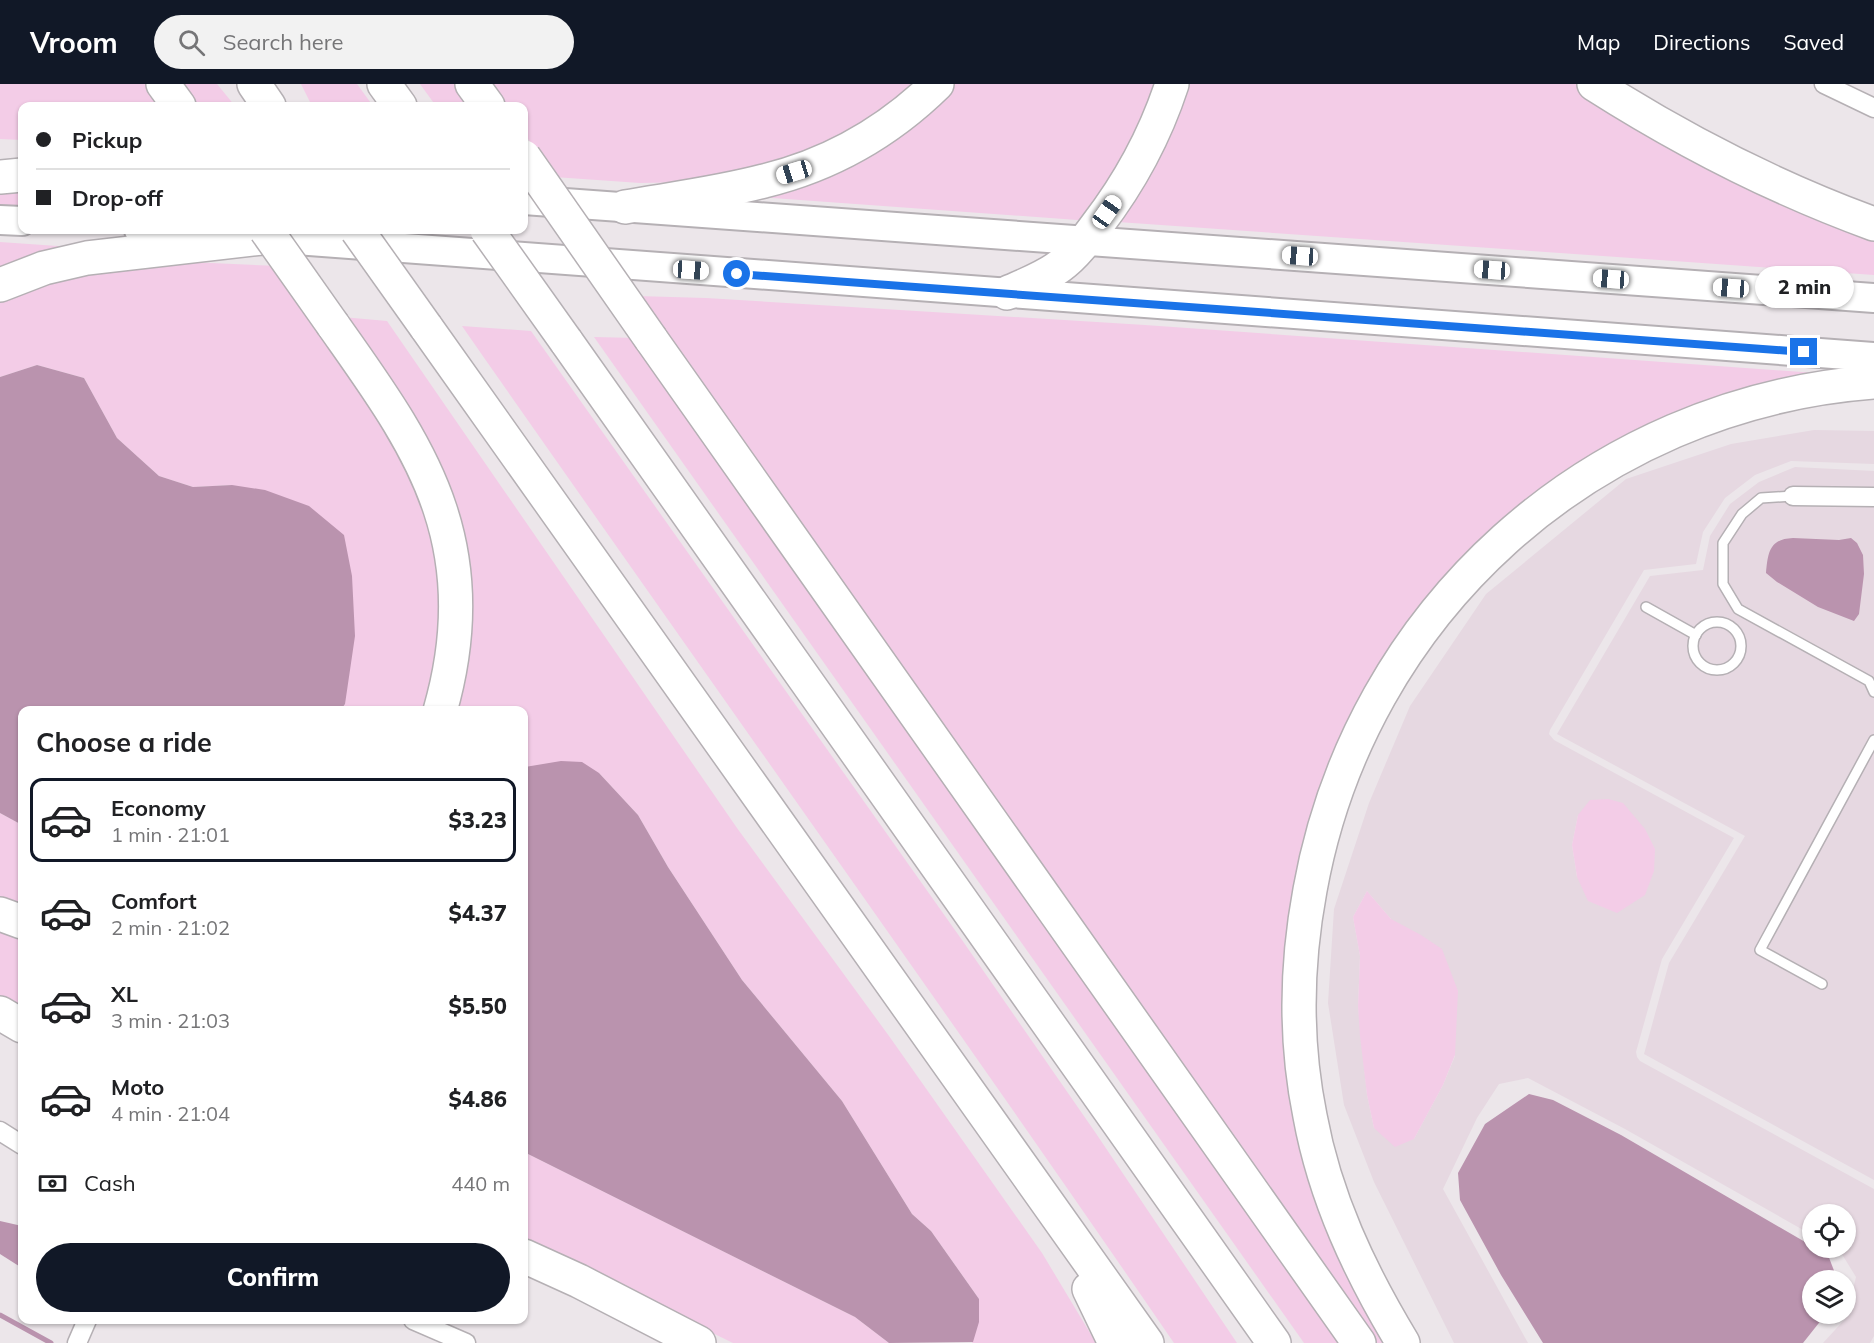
<!DOCTYPE html>
<meta charset="utf-8">
<style>
:root{--surface:#fff;--page:#f2f2f2;--text:#202124;--muted:#757577;--line:#e0e0e0;--accent:#111827}
body{margin:0;font-family:Mulish,sans-serif;background:var(--page);color:var(--text);height:100vh;display:flex;flex-direction:column;font-size:22px;white-space:nowrap}
*{box-sizing:border-box;margin:0}
p{font-size:20px;color:var(--muted)}
.icon{flex:none;width:33px;height:33px;fill:none;stroke:currentColor;stroke-width:2;stroke-linecap:round;stroke-linejoin:round}
.map{position:relative;flex:1;overflow:hidden}
.drawer{position:absolute;left:18px;top:622px;width:510px;height:618px;display:flex;flex-direction:column;background:var(--surface);border-radius:12px;box-shadow:0 2px 4px #0004}
.drawer>*{flex:none}
.guide{position:absolute;left:18px;top:18px;width:510px;height:132px;border-radius:12px;box-shadow:0 2px 4px #0004;display:grid;align-content:center;height:132px;padding:0 18px;background:var(--surface)}
.fabs{position:absolute;left:1802px;top:1120px;display:grid;gap:12px}
.fabs a{display:grid;place-items:center;width:54px;height:54px;border-radius:50%;background:var(--surface);box-shadow:0 2px 4px #0004;font-size:30px}
.end{position:absolute;width:27px;height:27px;margin:-14px;border:8px solid #1a73e8;background:#fff;box-shadow:0 0 0 3px #fff}
.from{border-radius:50%}
.bubble{position:absolute;height:42px;border-radius:21px;background:var(--surface);box-shadow:0 2px 4px #0004;font-size:20px;font-weight:800;line-height:42px;text-align:center}
.car{position:absolute;width:18px;height:36px;margin:-18px -9px;border-radius:8px;box-shadow:0 0 4px 2px #0007;background:linear-gradient(#fff 24%,#345 0 40%,#fff 0 76%,#345 0 86%,#fff 0)}
.guide b{display:flex;align-items:center;gap:21px;height:57px;font-size:22px}
.guide b+b{border-top:2px solid var(--line)}
.guide i{width:15px;height:15px;background:var(--text)}
ul{padding:0;list-style:none}
li{display:flex;align-items:center;gap:18px;height:84px;margin:0 12px 9px;padding:0 6px;border:3px solid transparent;border-radius:12px}
li div{flex:1}
li b{display:block;font-size:22px}
li em{font-style:normal;font-weight:800}
li.selected{border-color:var(--accent)}
li>.icon{width:54px;height:54px;stroke-width:1.5}
h2{padding:0 18px;font-size:27px;line-height:72px}
.pay{display:flex;align-items:center;gap:15px;height:66px;padding:0 18px;font-size:22px}
.pay p{margin-inline-start:auto}
.primary-button{display:flex;gap:12px;margin-top:auto;padding:12px 18px}
.primary-button a{flex:1;height:69px;border-radius:36px;background:var(--accent);color:#fff;font-size:24px;font-weight:800;line-height:69px;text-align:center}
header{display:flex;align-items:center;gap:36px;box-sizing:border-box;height:84px;padding:0 30px;background:var(--accent);color:#fff}
header strong{font-size:28px}
nav{display:flex;gap:33px;margin-inline-start:auto;font-size:21px}
.search{width:420px;height:54px;background:var(--page);display:flex;align-items:center;gap:15px;box-sizing:border-box;padding:0 21px;border-radius:33px;color:var(--muted);font-size:22px}
.map>svg:first-child{display:block}
</style>
<header>
<strong>Vroom</strong>
<div class="search"><svg class="icon" aria-label="search" viewBox="0 0 24 24"><circle cx="10" cy="10" r="6"/><path d="M15 15l6 6"/></svg>Search here</div>
<nav><a>Map</a><a>Directions</a><a>Saved</a></nav>
</header>
<div class="map">
<svg width="1874" height="1259" viewBox="0 0 1874 1259">
<rect width="100%" height="100%" fill="#ece6ea"/>
<g fill="#e6d8e1" fill-rule="evenodd">
<path d="M1814,346L1874,347V380L1791,377L1755,391L1725,414L1703,448L1696,480L1644,486L1550,646L1549,650L1554,656L1734,754L1662,875L1636,968L1637,973L1640,977L1874,1105V1252L1870,1259H1823L1846,1234L1856,1193L1840,1167L1835,1164H1845V1131H1812V1151L1625,1045L1528,994L1499,1000L1477,1034L1443,1105L1528,1259H1454L1374,1098L1344,1021L1328,919L1334,825L1369,719L1410,622L1486,510L1626,395L1731,360ZM1578,731L1577,793L1572,761ZM1367,807L1391,835L1455,972L1443,1001L1414,1055L1374,1044L1367,1011L1358,922L1360,872L1353,833Z"/>
<polygon points="1795,383 1874,387 1874,1096 1644,970 1669,879 1745,752 1557,650 1650,492 1703,486 1710,452 1730,420 1759,398"/>
</g>
<g fill="#f3cce7">
<polygon points="0,0 148,0 164,22 22,22 22,56 0,55"/>
<polygon points="179,0 217,0 235,22 191,21"/>
<polygon points="301,0 357,0 373,22 312,22"/>
<polygon points="420,0 460,0 476,22 436,22"/>
<polygon points="491,0 925,0 831,65 692,98 640,99 554,93 524,49 524,22 506,22"/>
<polygon points="947,0 1167,0 1091,137 757,113"/>
<polygon points="1183,0 1582,0 1874,147 1874,191 1118,138"/>
<polygon points="0,103 22,104 22,122 0,121"/>
<polygon points="0,158 72,163 0,191"/>
<polygon points="166,177 279,182 399,368 430,442 438,470 443,543 427,627 340,627 345,620 232,401 193,403 159,392 117,354 84,294 37,281 0,293 0,210 14,204"/>
<polygon points="637,212 706,214 1145,241 1830,290 1546,413 1343,669 1296,985 1394,1259 1371,1259"/>
<polygon points="342,233 387,237 737,744 889,952 1042,1169 1096,1259 972,1259 979,1215 931,1147 912,1130 842,1017 742,896 668,783 638,731 599,689 525,683 524,686 524,627 453,627 469,519"/>
<path d="M462,242L531,247L962,856L1095,1048L1237,1259H1174C940,918 699,582 462,242Z"/>
<polygon points="594,253 637,254 1352,1259 1304,1259"/>
<polygon points="1608,715 1623,719 1645,745 1655,765 1654,787 1645,811 1617,829 1588,817 1577,793 1572,761 1578,731 1590,716"/>
<polygon points="0,729 22,741 22,829 0,820"/>
<polygon points="1367,807 1391,835 1421,851 1442,865 1458,907 1455,971 1443,1001 1414,1055 1395,1063 1374,1044 1367,1011 1360,952 1358,922 1360,872 1353,833"/>
<polygon points="0,837 22,845 22,926 0,913"/>
<polygon points="524,1068 855,1233 889,1259 733,1259 524,1157"/>
</g>
<g fill="#ba93ae">
<polygon points="37,281 84,294 117,354 159,392 193,403 232,401 265,406 309,422 344,451 352,492 355,552 345,620 340,627 22,627 22,741 0,729 0,293"/>
<path d="M1793,454L1839,456L1851,454L1857,459L1863,471L1864,490L1859,530L1854,537L1818,523L1777,498L1766,489C1768,469 1769,455 1793,454Z"/>
<polygon points="561,677 582,678 599,689 638,731 668,783 742,896 842,1017 912,1130 931,1147 979,1215 979,1238 973,1258 889,1259 855,1233 524,1068 524,686 525,683"/>
<polygon points="1529,1010 1553,1016 1621,1051 1812,1162 1812,1164 1816,1164 1828,1171 1838,1197 1812,1197 1812,1230 1826,1230 1803,1259 1543,1259 1501,1191 1460,1116 1458,1089 1485,1040"/>
<polygon points="0,1137 22,1142 22,1184 0,1170"/>
</g>
<g fill="none" stroke-linecap="round" stroke-linejoin="round">
<polyline stroke="#ba93ae" stroke-width="5" points="0,1231 51,1259"/>
<defs>
<g id="service">
<polyline points="1793,412 1761,414 1742,430 1723,459 1723,500 1738,525 1869,597 1874,608"/>
<polyline points="1646,523 1696,551"/>
<circle cx="1717" cy="562" r="24"/>
<polyline points="1822,900 1760,866 1874,656"/>
</g>
<g id="minor">
<polyline points="1824,0 1874,24"/>
<polyline points="1793,412 1874,413"/>
<polyline points="0,1047 22,1061"/>
<polyline points="413,1236 466,1259"/>
<polyline points="77,1259 87,1236"/>
</g>
<g id="primary">
<polyline points="524,116 1874,214"/>
<polyline points="0,136 22,137"/>
<polyline points="139,146 208,150"/>
<polyline points="255,153 1874,273"/>
</g>
<g id="motorway">
<polyline points="163,0 179,22"/>
<polyline points="254,0 269,22"/>
<polyline points="384,0 400,22"/>
<polyline points="472,0 488,22"/>
<path d="M1594,0C1682,56 1775,104 1874,140"/>
<polyline points="0,93 22,91"/>
<path d="M625,123C671,115 719,109 764,97C830,81 889,47 937,0"/>
<polyline points="0,201 44,184 87,174 262,154"/>
<path d="M1007,209C1025,201 1044,194 1060,182C1075,171 1086,156 1097,141C1130,98 1155,52 1172,0"/>
<path d="M333,241C373,298 418,358 440,425C462,491 459,561 440,627"/>
<polyline points="426,243 1147,1259"/>
<polyline points="651,255 1359,1259"/>
<polyline points="566,257 1274,1259"/>
<polyline points="0,830 22,838"/>
<polyline points="0,929 22,942"/>
<polyline points="524,1172 579,1197 699,1259"/>
<polyline points="1089,1205 1115,1259"/>
<path d="M1403,1259C1360,1188 1325,1114 1310,1032C1295,958 1296,881 1310,806C1360,527 1592,319 1874,298"/>
</g>
</defs>
<use href="#service" stroke="#b5b0b4" stroke-width="12"/>
<use href="#minor" stroke="#b5b0b4" stroke-width="21"/>
<use href="#primary" stroke="#b5b0b4" stroke-width="32"/>
<use href="#motorway" stroke="#b5b0b4" stroke-width="36"/>
<use href="#service" stroke="#fff" stroke-width="9"/>
<use href="#minor" stroke="#fff" stroke-width="18"/>
<use href="#primary" stroke="#fff" stroke-width="28"/>
<use href="#motorway" stroke="#fff" stroke-width="33"/>
<defs>
<g id="motorway-bridge">
<polyline points="524,73 651,255"/>
<polyline points="266,146 333,241"/>
<polyline points="357,146 426,243"/>
<polyline points="487,146 566,257"/>
</g>
</defs>
<use href="#motorway-bridge" stroke="#b5b0b4" stroke-width="36" stroke-linecap="butt"/>
<use href="#motorway-bridge" stroke="#fff" stroke-width="33"/>
</g>
<g fill="none" stroke-linecap="round" stroke-linejoin="round">
<polyline stroke="#1a73e8" stroke-width="8" points="737,190 1804,268"/>
</g>
</svg>
<div class="fabs">
<a><svg class="icon" aria-label="locate" viewBox="0 0 24 24"><circle cx="12" cy="12" r="6"/><path d="M12 2v4M12 18v4M2 12h4M18 12h4"/></svg></a>
<a><svg class="icon" aria-label="layers" viewBox="0 0 24 24"><path d="M12 4l9 5-9 5-9-5zM3 14l9 5 9-5"/></svg></a>
</div>
<i class="end from" style="left:737px;top:190px"></i>
<i class="end" style="left:1804px;top:268px"></i>
<div class="bubble" style="left:1755px;top:182px;width:99px">2 min</div>
<i class="car" style="left:794px;top:88px;rotate:253deg"></i>
<i class="car" style="left:1107px;top:128px;rotate:35deg"></i>
<i class="car" style="left:1300px;top:172px;rotate:274deg"></i>
<i class="car" style="left:691px;top:186px;rotate:94deg"></i>
<i class="car" style="left:1492px;top:186px;rotate:274deg"></i>
<i class="car" style="left:1611px;top:195px;rotate:274deg"></i>
<i class="car" style="left:1731px;top:204px;rotate:274deg"></i>
<div class="guide">
<b><i class="from"></i>Pickup</b>
<b><i></i>Drop-off</b>
</div>
<section class="drawer">
<h2>Choose a ride</h2>
<ul>
<li class="selected"><svg class="icon" aria-label="car" viewBox="0 0 24 24"><path d="M5 17H2v-5l4-1 3-4h7l3 4 3 1v5h-3M9 17h6M6 11h13"/><circle cx="7" cy="17" r="2"/><circle cx="17" cy="17" r="2"/></svg><div><b>Economy</b><p>1 min · 21:01</p></div><em>$3.23</em></li>
<li><svg class="icon" aria-label="car" viewBox="0 0 24 24"><path d="M5 17H2v-5l4-1 3-4h7l3 4 3 1v5h-3M9 17h6M6 11h13"/><circle cx="7" cy="17" r="2"/><circle cx="17" cy="17" r="2"/></svg><div><b>Comfort</b><p>2 min · 21:02</p></div><em>$4.37</em></li>
<li><svg class="icon" aria-label="car" viewBox="0 0 24 24"><path d="M5 17H2v-5l4-1 3-4h7l3 4 3 1v5h-3M9 17h6M6 11h13"/><circle cx="7" cy="17" r="2"/><circle cx="17" cy="17" r="2"/></svg><div><b>XL</b><p>3 min · 21:03</p></div><em>$5.50</em></li>
<li><svg class="icon" aria-label="car" viewBox="0 0 24 24"><path d="M5 17H2v-5l4-1 3-4h7l3 4 3 1v5h-3M9 17h6M6 11h13"/><circle cx="7" cy="17" r="2"/><circle cx="17" cy="17" r="2"/></svg><div><b>Moto</b><p>4 min · 21:04</p></div><em>$4.86</em></li>
</ul>
<div class="pay"><svg class="icon" aria-label="cash" viewBox="0 0 24 24"><path d="M3 7h18v10H3z"/><circle cx="12" cy="12" r="2"/></svg>Cash<p>440 m</p></div>
<div class="primary-button"><a>Confirm</a></div>
</section>
</div>
